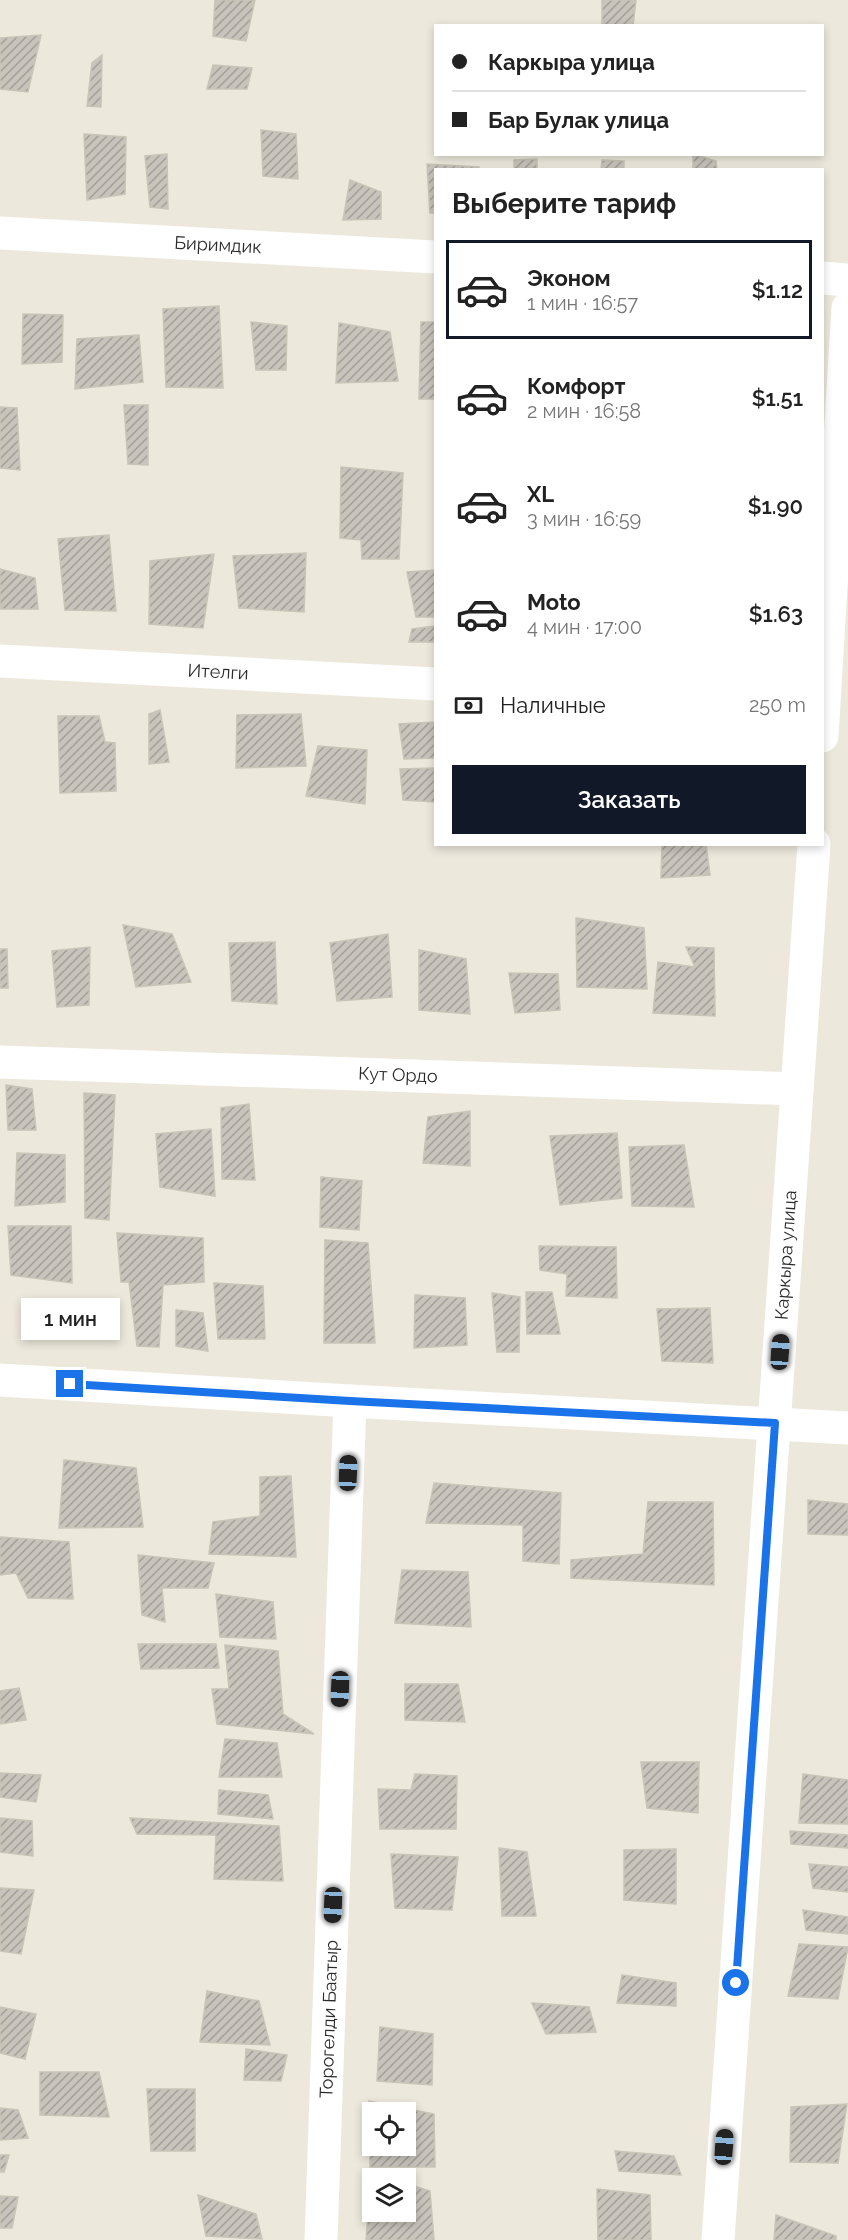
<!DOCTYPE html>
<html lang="ru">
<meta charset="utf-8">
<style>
:root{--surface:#fff;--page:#f2f2f2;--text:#222;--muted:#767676;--line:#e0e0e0;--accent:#111827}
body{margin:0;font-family:Raleway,sans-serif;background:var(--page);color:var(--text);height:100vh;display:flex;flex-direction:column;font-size:22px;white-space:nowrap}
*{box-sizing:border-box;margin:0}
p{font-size:20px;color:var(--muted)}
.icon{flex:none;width:33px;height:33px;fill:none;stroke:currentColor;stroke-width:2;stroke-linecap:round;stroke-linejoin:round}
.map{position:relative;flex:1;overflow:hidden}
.panel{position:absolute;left:434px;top:168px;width:390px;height:678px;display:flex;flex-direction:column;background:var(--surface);border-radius:0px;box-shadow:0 3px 9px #0003}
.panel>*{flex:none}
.banner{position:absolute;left:434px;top:24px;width:390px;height:132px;border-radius:0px;box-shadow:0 3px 9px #0003;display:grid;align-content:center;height:132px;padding:0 18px;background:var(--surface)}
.buttons{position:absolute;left:362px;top:2102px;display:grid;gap:12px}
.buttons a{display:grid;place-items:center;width:54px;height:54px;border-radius:0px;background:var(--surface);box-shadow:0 3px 9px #0003;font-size:30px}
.end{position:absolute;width:27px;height:27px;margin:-14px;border:8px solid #1a73e8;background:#fff;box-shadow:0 0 0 3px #fff}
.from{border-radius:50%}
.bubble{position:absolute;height:42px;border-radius:0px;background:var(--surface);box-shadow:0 3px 9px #0003;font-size:20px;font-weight:600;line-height:42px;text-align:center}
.car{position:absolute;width:18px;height:36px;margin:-18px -9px;border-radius:8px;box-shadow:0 0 4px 2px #0007;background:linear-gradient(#222 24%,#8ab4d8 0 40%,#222 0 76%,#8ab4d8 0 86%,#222 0)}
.banner b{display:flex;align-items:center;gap:21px;height:57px;font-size:22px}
.banner b+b{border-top:2px solid var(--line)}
.banner i{width:15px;height:15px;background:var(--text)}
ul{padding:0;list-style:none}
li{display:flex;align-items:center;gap:18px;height:99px;margin:0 12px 9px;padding:0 6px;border:3px solid transparent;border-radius:0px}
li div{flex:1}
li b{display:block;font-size:22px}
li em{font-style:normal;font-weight:600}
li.active{border-color:var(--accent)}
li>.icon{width:54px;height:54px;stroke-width:1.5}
h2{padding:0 18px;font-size:27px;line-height:72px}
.pay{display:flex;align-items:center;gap:15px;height:66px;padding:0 18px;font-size:22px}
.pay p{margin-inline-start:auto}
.primary-button{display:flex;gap:12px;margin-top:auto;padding:12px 18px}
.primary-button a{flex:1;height:69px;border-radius:0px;background:var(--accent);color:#fff;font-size:24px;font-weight:600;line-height:69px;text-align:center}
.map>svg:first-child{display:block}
</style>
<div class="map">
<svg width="848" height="2240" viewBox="0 0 848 2240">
<defs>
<pattern id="building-hatch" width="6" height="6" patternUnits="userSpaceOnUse" patternTransform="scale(1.5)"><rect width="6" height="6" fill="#c8c4bc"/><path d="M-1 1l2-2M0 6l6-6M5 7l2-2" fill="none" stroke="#a39f99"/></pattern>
</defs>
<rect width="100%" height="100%" fill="#ece8dc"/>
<g fill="url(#building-hatch)" stroke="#c8c4b6" stroke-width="1.5" fill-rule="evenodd">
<polygon points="215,0 255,0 246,41 213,36"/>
<polygon points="602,0 636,0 633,26 602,26"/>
<polygon points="41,35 28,92 0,89 0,38"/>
<polygon points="102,55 101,107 87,106 92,63"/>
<polygon points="213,65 252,68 247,89 207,89"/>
<polygon points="261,130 296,134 298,179 263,176"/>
<polygon points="84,134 126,137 125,194 87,200"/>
<polygon points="167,154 168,209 150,207 145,156"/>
<polygon points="693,154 716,161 717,170 693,170"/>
<polygon points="537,159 537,170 514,170 514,160"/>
<polygon points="602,160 624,161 624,170 601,170"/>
<polygon points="427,164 479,167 479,170 435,170 435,213 430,213"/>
<polygon points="350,180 381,192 381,219 343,220"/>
<polygon points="219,306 223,388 166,387 163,309"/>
<polygon points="23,314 63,315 62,362 22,364"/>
<polygon points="251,322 287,326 286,370 256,370"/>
<polygon points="421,322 435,322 435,399 419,399"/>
<polygon points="339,323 390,332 398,381 336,383"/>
<polygon points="139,335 143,382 75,389 77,339"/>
<polygon points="124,405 148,405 148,465 128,464"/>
<polygon points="0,407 17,408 20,470 0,468"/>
<polygon points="341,467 403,473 399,559 362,559 361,540 340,538"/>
<polygon points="109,535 116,611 65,610 58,539"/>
<polygon points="306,553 304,612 239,608 233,556"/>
<polygon points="214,554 203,628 149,624 150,561"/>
<polygon points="0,569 35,578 38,609 0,609"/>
<polygon points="435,570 435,617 416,617 407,572"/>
<polygon points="435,626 435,642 409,642 412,629"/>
<polygon points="160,710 169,762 149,764 149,714"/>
<polygon points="301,714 306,766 236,768 237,715"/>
<polygon points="58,716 99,716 105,742 115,743 116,791 60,793"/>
<polygon points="435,722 435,758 404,759 399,724"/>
<polygon points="318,746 367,750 365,804 306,796"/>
<polygon points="435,768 435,802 403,800 400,769"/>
<polygon points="662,844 706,844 710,875 661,878"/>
<polygon points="576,918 644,928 647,989 577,987"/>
<polygon points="123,925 172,934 191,982 136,987"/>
<polygon points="388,934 392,997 337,1001 330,943"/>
<polygon points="275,942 277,1004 232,1001 229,943"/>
<polygon points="90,947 89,1005 57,1007 52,951"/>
<polygon points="686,947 714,948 715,1016 653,1013 658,962 695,967"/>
<polygon points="0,949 7,949 8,988 0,988"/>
<polygon points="419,950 466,959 470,1014 419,1010"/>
<polygon points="509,973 558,974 560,1010 515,1013"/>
<polygon points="6,1085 32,1089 36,1130 8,1130"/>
<polygon points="84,1093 115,1095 109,1220 85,1218"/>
<polygon points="249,1104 255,1180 222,1179 221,1108"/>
<polygon points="470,1111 470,1166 423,1163 428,1117"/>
<polygon points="211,1129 215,1196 160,1187 156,1134"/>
<polygon points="617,1133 622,1198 560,1205 550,1136"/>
<polygon points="684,1145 694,1207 632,1206 629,1147"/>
<polygon points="17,1153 65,1155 65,1202 15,1206"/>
<polygon points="321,1177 362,1181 359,1230 320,1227"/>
<polygon points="8,1226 71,1226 72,1283 11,1275"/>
<polygon points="117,1233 203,1238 204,1282 163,1285 159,1347 137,1346 129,1282 121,1282"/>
<polygon points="325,1240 368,1243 375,1343 324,1343"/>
<polygon points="539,1246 616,1247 617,1298 566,1296 567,1274 540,1270"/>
<polygon points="214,1283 263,1286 265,1339 218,1339"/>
<polygon points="526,1292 552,1292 560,1334 527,1334"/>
<polygon points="492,1293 520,1297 519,1352 497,1352"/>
<polygon points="415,1295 465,1298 467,1345 414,1348"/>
<polygon points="710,1308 713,1363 662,1361 657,1309"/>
<polygon points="176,1310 203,1313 208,1351 176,1346"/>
<polygon points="64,1460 136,1468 143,1527 59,1528"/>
<polygon points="291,1476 296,1557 209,1554 213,1522 260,1516 260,1477"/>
<polygon points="434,1483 561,1493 559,1564 523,1561 523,1525 426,1523"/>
<polygon points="808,1500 848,1504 848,1535 808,1534"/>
<polygon points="648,1502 713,1502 714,1585 571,1578 571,1560 643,1554"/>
<polygon points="0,1537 69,1542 73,1599 28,1598 16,1573 0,1575"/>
<polygon points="138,1555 214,1563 208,1588 162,1588 165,1622 142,1615"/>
<polygon points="402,1570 468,1572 471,1627 395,1623"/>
<polygon points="216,1594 273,1602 276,1639 220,1637"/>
<polygon points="138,1644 216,1644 219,1668 141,1669"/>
<polygon points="225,1645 278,1651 283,1714 314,1734 217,1724 212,1689 229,1689"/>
<polygon points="405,1684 458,1684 465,1722 405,1720"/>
<polygon points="19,1688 26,1720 0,1724 0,1691"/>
<polygon points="225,1739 277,1743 282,1777 219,1777"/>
<polygon points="641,1762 699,1762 698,1813 647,1808"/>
<polygon points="0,1773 41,1775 36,1802 0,1797"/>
<polygon points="415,1774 457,1776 456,1829 380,1829 378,1789 411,1790"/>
<polygon points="803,1774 848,1780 848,1824 799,1823"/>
<polygon points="219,1790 268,1795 273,1819 218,1814"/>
<polygon points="0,1818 32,1821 33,1856 0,1852"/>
<polygon points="130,1818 279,1826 283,1881 214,1879 216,1835 137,1834"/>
<polygon points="790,1831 848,1835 848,1848 791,1844"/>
<polygon points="499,1848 527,1852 536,1916 502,1916"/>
<polygon points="676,1849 676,1904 624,1900 624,1850"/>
<polygon points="391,1854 458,1857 452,1910 395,1908"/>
<polygon points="809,1864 848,1867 848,1892 813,1888"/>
<polygon points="0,1888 34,1890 21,1954 0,1951"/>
<polygon points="803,1910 848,1917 848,1934 806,1930"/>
<polygon points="799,1944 848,1947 838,1999 788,1996"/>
<polygon points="622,1975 676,1983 676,2006 617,2003"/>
<polygon points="207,1991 259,2001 270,2045 200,2042"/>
<polygon points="532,2003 589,2007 596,2032 546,2034"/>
<polygon points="0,2007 36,2014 25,2059 0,2053"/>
<polygon points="380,2027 433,2034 432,2085 377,2081"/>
<polygon points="246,2049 287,2055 281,2081 244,2080"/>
<polygon points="40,2072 99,2072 109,2117 40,2115"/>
<polygon points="147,2089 195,2089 195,2151 151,2151"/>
<path d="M369,2101L434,2114L435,2167H370ZM372,2112H405V2145H372Z"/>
<polygon points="847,2104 838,2163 790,2162 791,2107"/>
<polygon points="0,2108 18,2110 28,2138 0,2140"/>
<polygon points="615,2151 674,2156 681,2175 619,2171"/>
<polygon points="0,2155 9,2155 4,2172 0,2172"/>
<polygon points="371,2173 387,2178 372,2178 372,2211 405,2211 405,2183 430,2191 434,2240 366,2240"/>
<polygon points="597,2189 650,2195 651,2240 598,2240"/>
<polygon points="198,2195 256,2214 262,2239 206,2236"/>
<polygon points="0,2196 18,2197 12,2228 0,2228"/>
<polygon points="776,2215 836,2236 836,2240 774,2240"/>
</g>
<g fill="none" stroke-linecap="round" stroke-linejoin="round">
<g stroke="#fff" stroke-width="33">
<polyline points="0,233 435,257"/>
<polyline points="822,278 848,280"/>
<polyline points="0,661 435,684"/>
<polyline points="822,736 848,308"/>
<polyline points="0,1062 797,1089"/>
<polyline points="0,1380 350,1401 848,1428"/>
<polyline points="321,2240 350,1401"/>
<polyline points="718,2240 814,844"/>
</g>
</g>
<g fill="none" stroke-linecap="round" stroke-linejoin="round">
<polyline stroke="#1a73e8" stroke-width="8" points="70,1384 350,1401 775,1423 736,1983"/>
</g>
<g text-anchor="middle" stroke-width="4.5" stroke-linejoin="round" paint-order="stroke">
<g font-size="18" fill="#2a2a2a" stroke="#fff">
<text transform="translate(218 245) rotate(3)" y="6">Биримдик</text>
<text transform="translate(218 672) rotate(3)" y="6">Ителги</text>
<text transform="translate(398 1075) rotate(2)" y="6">Кут Ордо</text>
<text transform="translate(786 1255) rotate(-86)" y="6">Каркыра улица</text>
<text transform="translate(329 2019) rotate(-88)" y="6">Торогелди Баатыр</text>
</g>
</g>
</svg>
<div class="buttons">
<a><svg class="icon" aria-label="locate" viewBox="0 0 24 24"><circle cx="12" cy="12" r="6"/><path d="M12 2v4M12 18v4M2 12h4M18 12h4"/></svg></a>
<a><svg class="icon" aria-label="layers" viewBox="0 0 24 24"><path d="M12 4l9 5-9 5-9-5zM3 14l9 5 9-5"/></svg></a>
</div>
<i class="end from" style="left:736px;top:1983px"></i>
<i class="end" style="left:70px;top:1384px"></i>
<div class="bubble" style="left:21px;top:1298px;width:99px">1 мин</div>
<i class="car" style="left:780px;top:1352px;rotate:4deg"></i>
<i class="car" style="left:348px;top:1473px;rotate:2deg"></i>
<i class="car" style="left:340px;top:1689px;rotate:182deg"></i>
<i class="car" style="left:333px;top:1905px;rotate:182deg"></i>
<i class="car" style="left:724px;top:2147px;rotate:4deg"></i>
<div class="banner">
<b><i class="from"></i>Каркыра улица</b>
<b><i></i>Бар Булак улица</b>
</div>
<section class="panel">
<h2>Выберите тариф</h2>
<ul>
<li class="active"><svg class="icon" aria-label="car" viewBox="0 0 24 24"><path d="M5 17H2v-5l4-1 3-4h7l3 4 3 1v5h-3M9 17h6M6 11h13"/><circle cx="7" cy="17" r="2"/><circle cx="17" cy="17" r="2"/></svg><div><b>Эконом</b><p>1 мин · 16:57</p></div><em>$1.12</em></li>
<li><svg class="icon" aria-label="car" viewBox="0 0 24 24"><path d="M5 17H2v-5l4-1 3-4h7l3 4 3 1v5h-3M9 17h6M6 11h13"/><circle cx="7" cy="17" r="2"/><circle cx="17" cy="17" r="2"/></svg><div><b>Комфорт</b><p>2 мин · 16:58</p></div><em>$1.51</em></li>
<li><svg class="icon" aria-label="car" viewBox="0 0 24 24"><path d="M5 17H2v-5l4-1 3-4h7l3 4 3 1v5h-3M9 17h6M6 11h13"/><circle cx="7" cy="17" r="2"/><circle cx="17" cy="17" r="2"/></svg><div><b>XL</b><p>3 мин · 16:59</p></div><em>$1.90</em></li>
<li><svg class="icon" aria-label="car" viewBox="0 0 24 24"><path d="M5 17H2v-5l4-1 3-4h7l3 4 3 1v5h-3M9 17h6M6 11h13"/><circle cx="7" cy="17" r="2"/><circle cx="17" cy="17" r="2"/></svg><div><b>Moto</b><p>4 мин · 17:00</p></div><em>$1.63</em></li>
</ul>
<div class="pay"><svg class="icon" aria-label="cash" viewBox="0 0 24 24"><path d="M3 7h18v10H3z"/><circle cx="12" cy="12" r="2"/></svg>Наличные<p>250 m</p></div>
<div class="primary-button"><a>Заказать</a></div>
</section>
</div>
